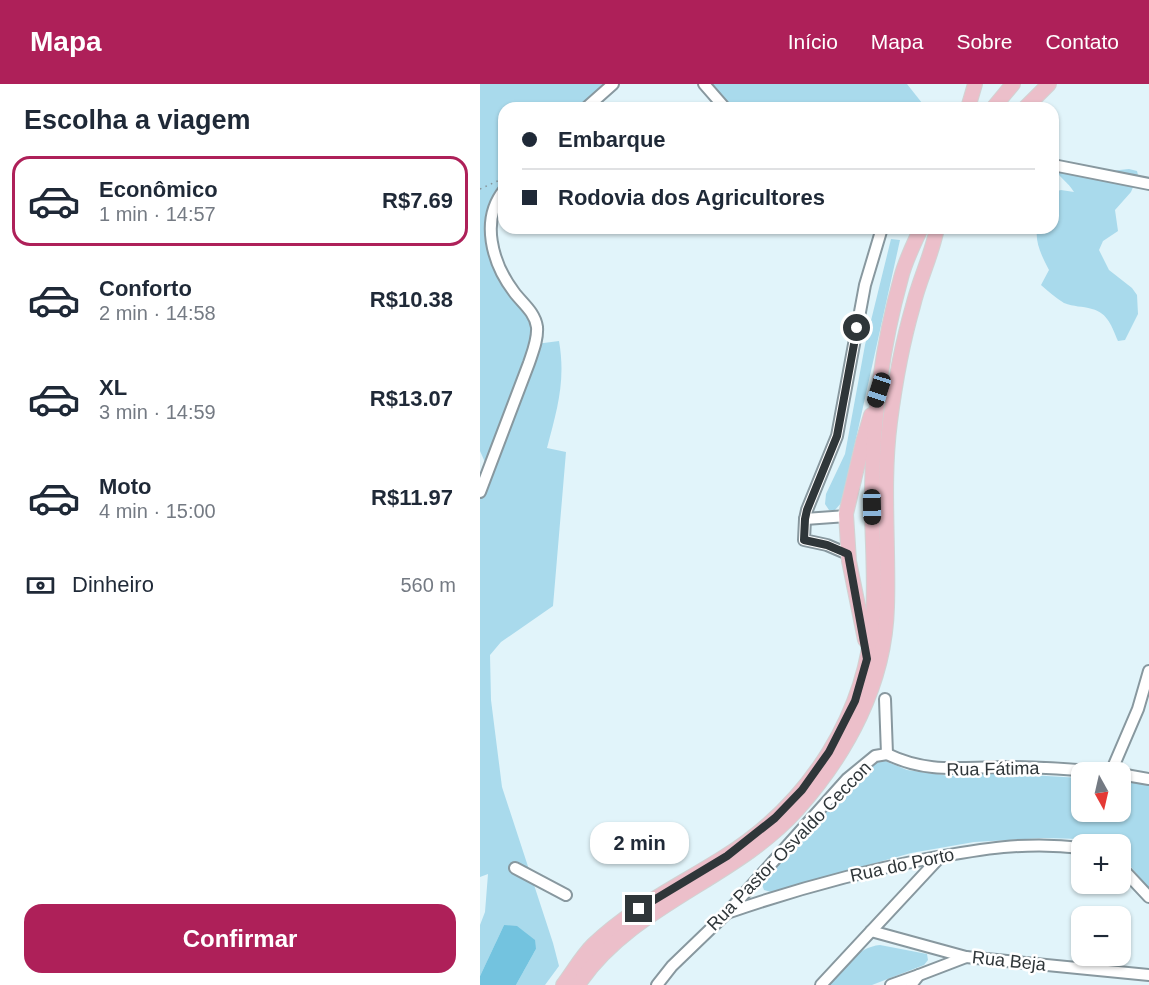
<!DOCTYPE html>
<html lang="pt">
<meta charset="utf-8">
<style>
:root{--surface:#fff;--page:#f6f6f7;--text:#1f2937;--muted:#747a83;--line:#e0e1e3;--accent:#ae2059}
body{margin:0;font-family:Helvetica,sans-serif;background:var(--page);color:var(--text);height:100vh;display:flex;flex-direction:column;font-size:22px;white-space:nowrap}
*{box-sizing:border-box;margin:0}
p{font-size:20px;color:var(--muted)}
.icon{flex:none;width:33px;height:33px;fill:none;stroke:currentColor;stroke-width:2;stroke-linecap:round;stroke-linejoin:round}
.map{position:relative;flex:1;overflow:hidden}
.details{display:flex;flex-direction:column;background:var(--surface);width:480px}
.details>*{flex:none}
.top-card{position:absolute;left:18px;top:18px;width:561px;height:132px;border-radius:18px;box-shadow:0 2px 4px #0004;display:grid;align-content:center;height:132px;padding:0 24px;background:var(--surface)}
.needle{width:39px;rotate:172deg}
.tools{position:absolute;left:591px;top:678px;display:grid;gap:12px}
.tools a{display:grid;place-items:center;width:60px;height:60px;border-radius:12px;background:var(--surface);box-shadow:0 2px 4px #0004;font-size:30px}
.end{position:absolute;width:27px;height:27px;margin:-14px;border:8px solid #2f3639;background:#fff;box-shadow:0 0 0 3px #fff}
.from{border-radius:50%}
.bubble{position:absolute;height:42px;border-radius:18px;background:var(--surface);box-shadow:0 2px 4px #0004;font-size:20px;font-weight:600;line-height:42px;text-align:center}
.car{position:absolute;width:18px;height:36px;margin:-18px -9px;border-radius:8px;box-shadow:0 0 4px 2px #0007;background:linear-gradient(#222 24%,#8ab4d8 0 40%,#222 0 76%,#8ab4d8 0 86%,#222 0)}
.top-card b{display:flex;align-items:center;gap:21px;height:57px;font-size:22px}
.top-card b+b{border-top:2px solid var(--line)}
.top-card i{width:15px;height:15px;background:var(--text)}
ul{padding:0;list-style:none}
li{display:flex;align-items:center;gap:18px;height:90px;margin:0 12px 9px;padding:0 12px;border:3px solid transparent;border-radius:18px}
li div{flex:1}
li b{display:block;font-size:22px}
li em{font-style:normal;font-weight:600}
li.current{border-color:var(--accent)}
li>.icon{width:54px;height:54px;stroke-width:1.5}
h2{padding:0 24px;font-size:27px;line-height:72px}
.pay{display:flex;align-items:center;gap:15px;height:66px;padding:0 24px;font-size:22px}
.pay p{margin-inline-start:auto}
.action{display:flex;gap:12px;margin-top:auto;padding:12px 24px}
.action a{flex:1;height:69px;border-radius:18px;background:var(--accent);color:#fff;font-size:24px;font-weight:600;line-height:69px;text-align:center}
header{display:flex;align-items:center;gap:36px;box-sizing:border-box;height:84px;padding:0 30px;background:var(--accent);color:#fff}
header strong{font-size:28px}
nav{display:flex;gap:33px;margin-inline-start:auto;font-size:21px}
main{display:flex;flex:1;min-height:0}
.map>svg:first-child{display:block}
</style>
<header>
<strong>Mapa</strong>
<nav><a>Início</a><a>Mapa</a><a>Sobre</a><a>Contato</a></nav>
</header>
<main>
<section class="details">
<h2>Escolha a viagem</h2>
<ul>
<li class="current"><svg class="icon" aria-label="car" viewBox="0 0 24 24"><path d="M5 17H2v-5l4-1 3-4h7l3 4 3 1v5h-3M9 17h6M6 11h13"/><circle cx="7" cy="17" r="2"/><circle cx="17" cy="17" r="2"/></svg><div><b>Econômico</b><p>1 min · 14:57</p></div><em>R$7.69</em></li>
<li><svg class="icon" aria-label="car" viewBox="0 0 24 24"><path d="M5 17H2v-5l4-1 3-4h7l3 4 3 1v5h-3M9 17h6M6 11h13"/><circle cx="7" cy="17" r="2"/><circle cx="17" cy="17" r="2"/></svg><div><b>Conforto</b><p>2 min · 14:58</p></div><em>R$10.38</em></li>
<li><svg class="icon" aria-label="car" viewBox="0 0 24 24"><path d="M5 17H2v-5l4-1 3-4h7l3 4 3 1v5h-3M9 17h6M6 11h13"/><circle cx="7" cy="17" r="2"/><circle cx="17" cy="17" r="2"/></svg><div><b>XL</b><p>3 min · 14:59</p></div><em>R$13.07</em></li>
<li><svg class="icon" aria-label="car" viewBox="0 0 24 24"><path d="M5 17H2v-5l4-1 3-4h7l3 4 3 1v5h-3M9 17h6M6 11h13"/><circle cx="7" cy="17" r="2"/><circle cx="17" cy="17" r="2"/></svg><div><b>Moto</b><p>4 min · 15:00</p></div><em>R$11.97</em></li>
</ul>
<div class="pay"><svg class="icon" aria-label="cash" viewBox="0 0 24 24"><path d="M3 7h18v10H3z"/><circle cx="12" cy="12" r="2"/></svg>Dinheiro<p>560 m</p></div>
<div class="action"><a>Confirmar</a></div>
</section>
<div class="map">
<svg width="669" height="901" viewBox="0 0 669 901">
<rect width="100%" height="100%" fill="#e1f4fa"/>
<g fill="#a9daec">
<path d="M0,0H133L106,24H24V106L15,119L11,162L48,223L56,260L79,257C86,297 77,326 67,364L86,368L73,522L21,558L10,571L11,616L22,703L73,859L79,882L65,901H36L56,865L24,841L0,892V841L5,828L8,790L0,793V408L8,385L0,367Z"/>
<polygon points="224,0 427,0 446,24 245,24"/>
<path d="M574,84L630,87L649,85L657,87L658,91L651,108L635,126L638,147L623,157L619,166L629,186L652,204L657,211L658,230L645,256L638,257C632,243 628,229 612,225C602,222 594,223 584,219C576,214 568,207 561,201L569,186C562,172 555,160 557,144H573L574,108L581,106L594,108C588,98 579,93 574,84Z"/>
<polygon points="411,155 420,156 362,418 355,426 349,426 345,420 346,410 365,370 385,261"/>
<polygon points="398,674 427,686 470,692 512,689 601,694 602,728 640,728 641,697 669,701 669,805 651,783 641,774 640,760 622,760 601,755 564,754 494,758 431,769 291,808 284,806 281,798 345,727"/>
<path d="M400,861L447,870L448,876L444,881L392,901H348C363,885 377,863 400,861Z"/>
</g>
<polygon fill="#73c3df" points="24,841 37,842 55,856 56,865 36,901 0,901 0,892"/>
<g fill="none" stroke-linecap="round" stroke-linejoin="round">
<defs>
<g id="minor">
<polyline points="224,0 245,24"/>
<polyline points="106,24 133,0"/>
<polyline points="573,81 669,100"/>
<path d="M0,408L49,279C53,267 58,255 57,243C55,228 42,219 34,208C12,179 0,136 24,106"/>
<polyline points="325,435 367,432"/>
<polyline points="368,470 347,461 324,456 325,435 327,426 357,352 385,201 402,144"/>
<path d="M407,670C448,690 481,683 524,683C557,683 589,685 621,688"/>
<polyline points="631,688 658,625 669,587"/>
<polyline points="640,690 669,695"/>
<polyline points="640,782 669,813"/>
<polyline points="35,784 86,811"/>
<path d="M250,828C314,806 379,788 446,775C501,765 545,757 602,764"/>
<polyline points="391,847 486,873 669,891"/>
<polyline points="177,901 192,882 247,829 367,695 395,672 407,670 405,615"/>
<polyline points="341,901 460,773"/>
<polyline points="411,901 439,891"/>
<polyline points="431,901 439,891 486,873"/>
</g>
<g id="major">
<polyline points="488,24 495,0"/>
<polyline points="513,24 533,0"/>
<polyline points="545,24 569,0"/>
<polyline points="385,556 369,477 366,430 383,358 391,331"/>
<path d="M83,901C93,888 101,873 113,861C151,824 200,801 244,773C286,747 323,710 349,668C374,627 390,580 393,531C396,489 391,447 392,405C393,335 402,262 421,194C425,177 434,160 441,144"/>
<path d="M98,901C151,821 254,796 317,726C367,670 405,600 407,523C409,461 402,400 410,338C415,299 422,260 433,222C439,196 452,171 457,144"/>
</g>
</defs>
<use href="#minor" stroke="#88989f" stroke-width="14"/>
<use href="#major" stroke="#d1d3d3" stroke-width="16"/>
<polyline stroke="#869398" stroke-width="1.5" stroke-dasharray="1.5 4.5" stroke-linecap="butt" points="0,105 24,94"/>
<use href="#minor" stroke="#fff" stroke-width="10"/>
<use href="#major" stroke="#ecbfca" stroke-width="14"/>
</g>
<g fill="none" stroke-linecap="round" stroke-linejoin="round">
<polyline stroke="#2f3639" stroke-width="8" points="159,825 247,772 295,734 322,706 349,668 375,617 387,575 368,470 347,461 324,456 325,435 327,426 357,352 377,244"/>
</g>
<g text-anchor="middle" stroke-width="5" stroke-linejoin="round" paint-order="stroke">
<g font-size="18" fill="#2f3639" stroke="#fff">
<text transform="translate(513 685) rotate(-1)" y="6">Rua Fátima</text>
<text transform="translate(309 762) rotate(-46)" y="6">Rua Pastor Osvaldo Ceccon</text>
<text transform="translate(422 781) rotate(-12)" y="6">Rua do Porto</text>
<text transform="translate(529 877) rotate(6)" y="6">Rua Beja</text>
</g>
</g>
</svg>
<div class="tools">
<a><svg class="needle" viewBox="-14 -14 28 28"><path d="M0-13l5 13h-10z" fill="#e53935"/><path d="M0 13l5-13h-10z" fill="#747a83"/></svg></a>
<a>+</a>
<a>−</a>
</div>
<i class="end from" style="left:377px;top:244px"></i>
<i class="end" style="left:159px;top:825px"></i>
<div class="bubble" style="left:110px;top:738px;width:99px">2 min</div>
<i class="car" style="left:399px;top:306px;rotate:198deg"></i>
<i class="car" style="left:392px;top:423px;rotate:179deg"></i>
<div class="top-card">
<b><i class="from"></i>Embarque</b>
<b><i></i>Rodovia dos Agricultores</b>
</div>
</div>
</main>
